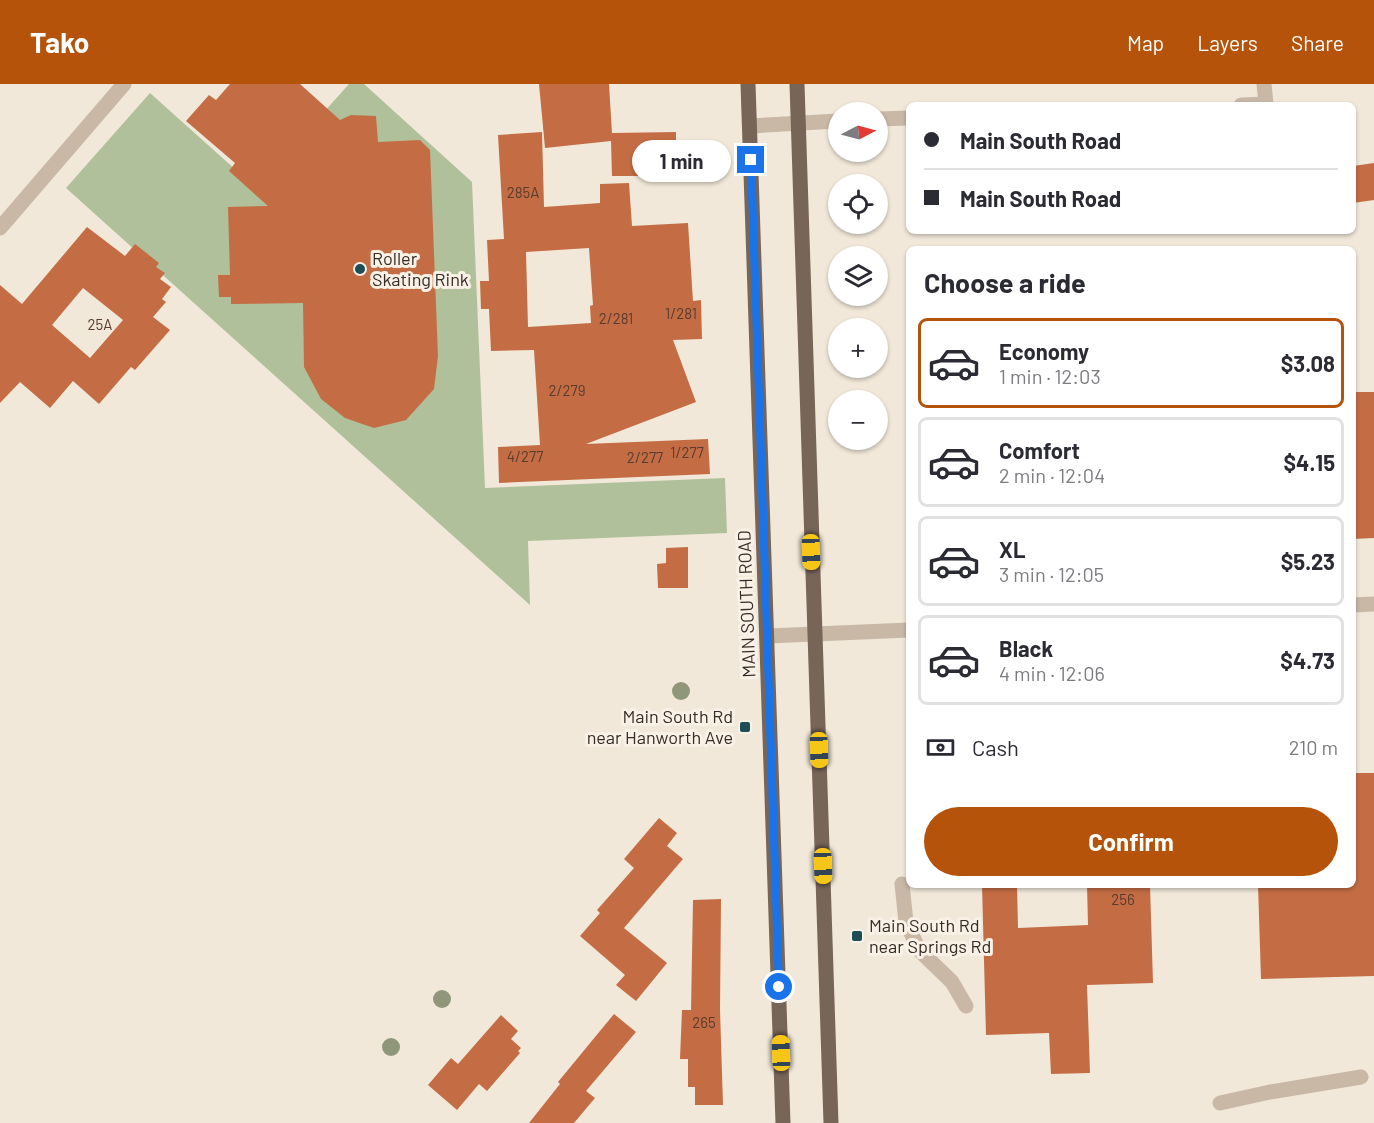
<!DOCTYPE html>
<meta charset="utf-8">
<style>
:root{--surface:#fff;--page:#f2f2f3;--text:#2b2b33;--muted:#7c7c81;--line:#e1e1e2;--accent:#b45309}
body{margin:0;font-family:Barlow,sans-serif;background:var(--page);color:var(--text);height:100vh;display:flex;flex-direction:column;font-size:22px;white-space:nowrap}
*{box-sizing:border-box;margin:0}
p{font-size:20px;color:var(--muted)}
.icon{flex:none;width:33px;height:33px;fill:none;stroke:currentColor;stroke-width:2;stroke-linecap:round;stroke-linejoin:round}
.map{position:relative;flex:1;overflow:hidden}
.panel{position:absolute;left:906px;top:162px;width:450px;height:642px;display:flex;flex-direction:column;background:var(--surface);border-radius:9px;box-shadow:0 2px 4px #0004}
.panel>*{flex:none}
.guide{position:absolute;left:906px;top:18px;width:450px;height:132px;border-radius:9px;box-shadow:0 2px 4px #0004;display:grid;align-content:center;height:132px;padding:0 18px;background:var(--surface)}
.needle{width:39px;rotate:84deg}
.controls{position:absolute;left:828px;top:18px;display:grid;gap:12px}
.controls a{display:grid;place-items:center;width:60px;height:60px;border-radius:50%;background:var(--surface);box-shadow:0 2px 4px #0004;font-size:30px}
.end{position:absolute;width:27px;height:27px;margin:-14px;border:8px solid #1a73e8;background:#fff;box-shadow:0 0 0 3px #fff}
.from{border-radius:50%}
.bubble{position:absolute;height:42px;border-radius:21px;background:var(--surface);box-shadow:0 2px 4px #0004;font-size:20px;font-weight:700;line-height:42px;text-align:center}
.car{position:absolute;width:18px;height:36px;margin:-18px -9px;border-radius:8px;box-shadow:0 0 4px 2px #0007;background:linear-gradient(#f5c518 24%,#345 0 40%,#f5c518 0 76%,#345 0 86%,#f5c518 0)}
.guide b{display:flex;align-items:center;gap:21px;height:57px;font-size:22px}
.guide b+b{border-top:2px solid var(--line)}
.guide i{width:15px;height:15px;background:var(--text)}
ul{padding:0;list-style:none}
li{display:flex;align-items:center;gap:18px;height:90px;margin:0 12px 9px;padding:0 6px;border:3px solid var(--line);border-radius:9px}
li div{flex:1}
li b{display:block;font-size:22px}
li em{font-style:normal;font-weight:700}
li.selected{border-color:var(--accent)}
li>.icon{width:54px;height:54px;stroke-width:1.5}
h2{padding:0 18px;font-size:27px;line-height:72px}
.pay{display:flex;align-items:center;gap:15px;height:66px;padding:0 18px;font-size:22px}
.pay p{margin-inline-start:auto}
.action{display:flex;gap:12px;margin-top:auto;padding:12px 18px}
.action a{flex:1;height:69px;border-radius:36px;background:var(--accent);color:#fff;font-size:24px;font-weight:700;line-height:69px;text-align:center}
header{display:flex;align-items:center;gap:36px;box-sizing:border-box;height:84px;padding:0 30px;background:var(--accent);color:#fff}
header strong{font-size:28px}
nav{display:flex;gap:33px;margin-inline-start:auto;font-size:21px}
.map>svg:first-child{display:block}
</style>
<header>
<strong>Tako</strong>
<nav><a>Map</a><a>Layers</a><a>Share</a></nav>
</header>
<div class="map">
<svg width="1374" height="1039" viewBox="0 0 1374 1039">
<rect width="100%" height="100%" fill="#f1e8d9"/>
<polygon fill="#b0c09a" points="349,0 364,0 472,98 485,404 725,394 727,449 528,457 530,521 66,104 150,9 256,104"/>
<g fill="#c46d44" fill-rule="evenodd">
<polygon points="230,0 300,0 340,36 351,31 376,32 378,58 420,56 430,66 438,272 434,305 406,336 374,344 345,334 321,315 304,283 303,219 231,220 231,213 219,213 218,191 230,191 228,123 268,122 229,87 235,79 186,37 209,11 216,16"/>
<polygon points="539,0 609,0 612,49 676,48 676,82 639,82 639,92 612,92 611,57 545,64"/>
<path d="M542,48L544,123L600,119V100L629,99L632,142L688,139L693,217L701,216L702,255L673,256L696,318L586,360L708,355L710,390L499,399L498,363L540,361L534,266L491,267L489,225H481L480,197H489L487,156L504,155L498,51ZM589,164L593,221L590,222L591,239L528,243L526,168Z"/>
<polygon points="1374,79 1374,116 1353,119 1353,82"/>
<path d="M87,143L125,172L135,160L159,179L156,183L165,189L160,195L171,203L162,215L166,218L153,233L170,246L135,286L131,283L99,320L73,297L50,324L20,298L0,319V201L22,220ZM83,204L123,236L90,274L52,241Z"/>
<polygon points="1353,308 1374,308 1374,454 1353,455"/>
<polygon points="688,463 688,504 658,504 657,480 666,479 666,464"/>
<polygon points="1353,689 1374,689 1374,892 1261,895 1258,801 1353,801"/>
<polygon points="659,734 677,749 667,762 683,775 624,844 667,879 636,917 616,901 625,891 580,852 600,829 597,826 634,784 624,775"/>
<polygon points="982,801 1017,801 1018,844 1088,841 1087,801 1150,801 1153,899 1087,901 1090,989 1051,990 1049,949 986,951"/>
<polygon points="721,815 720,926 723,1021 695,1021 695,1003 688,1003 688,975 680,975 682,926 691,926 693,816"/>
<polygon points="614,930 636,948 586,1007 595,1014 574,1039 529,1039 560,1000 558,998"/>
<polygon points="501,931 518,947 511,955 521,964 518,967 520,969 487,1007 479,1000 457,1026 428,1001 451,974 458,980"/>
</g>
<g fill="none" stroke-linecap="round" stroke-linejoin="round">
<g stroke="#c9b8a6" stroke-width="15">
<polyline points="1264,0 1266,20"/>
<polyline points="1353,521 1374,520"/>
<polyline points="768,552 909,546"/>
<polyline points="902,800 906,838 919,866 952,898 966,922"/>
<polyline points="1220,1019 1270,1008 1361,993"/>
</g>
<g stroke="#c9b8a6" stroke-width="15">
<polyline points="1241,21 1266,20"/>
<polyline points="878,35 909,34"/>
<polyline points="750,42 838,37"/>
<polyline points="0,144 124,0"/>
</g>
<g stroke="#776558" stroke-width="15">
<polyline points="748,0 783,1039"/>
<polyline points="797,0 831,1039"/>
</g>
</g>
<g fill="#909679">
<circle cx="681" cy="607" r="9"/>
<circle cx="442" cy="915" r="9"/>
<circle cx="391" cy="963" r="9"/>
</g>
<g fill="none" stroke-linecap="round" stroke-linejoin="round">
<polyline stroke="#1a73e8" stroke-width="8" points="751,76 779,903"/>
</g>
<g fill="#1d4d55" stroke="#f9f1e6" stroke-width="2">
<circle cx="360" cy="185" r="6"/>
<rect x="739" y="637" width="12" height="12" rx="3"/>
<rect x="851" y="846" width="12" height="12" rx="3"/>
</g>
<g text-anchor="middle" stroke-width="6" stroke-linejoin="round" paint-order="stroke">
<g font-size="15" fill="#593c2e">
<text x="523" y="114">285A</text>
<text x="681" y="235">1/281</text>
<text x="616" y="240">2/281</text>
<text x="100" y="246">25A</text>
<text x="567" y="312">2/279</text>
<text x="687" y="374">1/277</text>
<text x="525" y="378">4/277</text>
<text x="645" y="379">2/277</text>
<text x="1123" y="821">256</text>
<text x="704" y="944">265</text>
</g>
<g font-size="18" fill="#352c27" stroke="#f9f1e6" text-anchor="start">
<text x="372" y="181">Roller<tspan x="372" dy="21">Skating Rink</tspan></text>
<text x="733" y="639" text-anchor="end">Main South Rd<tspan x="733" dy="21">near Hanworth Ave</tspan></text>
<text x="869" y="848">Main South Rd<tspan x="869" dy="21">near Springs Rd</tspan></text>
</g>
<g font-size="18" fill="#352c27" stroke="#f9f1e6">
<text transform="translate(747 520) rotate(-92)" y="6">MAIN SOUTH ROAD</text>
</g>
</g>
</svg>
<div class="controls">
<a><svg class="needle" viewBox="-14 -14 28 28"><path d="M0-13l5 13h-10z" fill="#e53935"/><path d="M0 13l5-13h-10z" fill="#7c7c81"/></svg></a>
<a><svg class="icon" aria-label="locate" viewBox="0 0 24 24"><circle cx="12" cy="12" r="6"/><path d="M12 2v4M12 18v4M2 12h4M18 12h4"/></svg></a>
<a><svg class="icon" aria-label="layers" viewBox="0 0 24 24"><path d="M12 4l9 5-9 5-9-5zM3 14l9 5 9-5"/></svg></a>
<a>+</a>
<a>−</a>
</div>
<i class="end from" style="left:779px;top:903px"></i>
<i class="end" style="left:751px;top:76px"></i>
<div class="bubble" style="left:632px;top:56px;width:99px">1 min</div>
<i class="car" style="left:811px;top:468px;rotate:178deg"></i>
<i class="car" style="left:819px;top:666px;rotate:178deg"></i>
<i class="car" style="left:823px;top:782px;rotate:178deg"></i>
<i class="car" style="left:781px;top:969px;rotate:358deg"></i>
<div class="guide">
<b><i class="from"></i>Main South Road</b>
<b><i></i>Main South Road</b>
</div>
<section class="panel">
<h2>Choose a ride</h2>
<ul>
<li class="selected"><svg class="icon" aria-label="car" viewBox="0 0 24 24"><path d="M5 17H2v-5l4-1 3-4h7l3 4 3 1v5h-3M9 17h6M6 11h13"/><circle cx="7" cy="17" r="2"/><circle cx="17" cy="17" r="2"/></svg><div><b>Economy</b><p>1 min · 12:03</p></div><em>$3.08</em></li>
<li><svg class="icon" aria-label="car" viewBox="0 0 24 24"><path d="M5 17H2v-5l4-1 3-4h7l3 4 3 1v5h-3M9 17h6M6 11h13"/><circle cx="7" cy="17" r="2"/><circle cx="17" cy="17" r="2"/></svg><div><b>Comfort</b><p>2 min · 12:04</p></div><em>$4.15</em></li>
<li><svg class="icon" aria-label="car" viewBox="0 0 24 24"><path d="M5 17H2v-5l4-1 3-4h7l3 4 3 1v5h-3M9 17h6M6 11h13"/><circle cx="7" cy="17" r="2"/><circle cx="17" cy="17" r="2"/></svg><div><b>XL</b><p>3 min · 12:05</p></div><em>$5.23</em></li>
<li><svg class="icon" aria-label="car" viewBox="0 0 24 24"><path d="M5 17H2v-5l4-1 3-4h7l3 4 3 1v5h-3M9 17h6M6 11h13"/><circle cx="7" cy="17" r="2"/><circle cx="17" cy="17" r="2"/></svg><div><b>Black</b><p>4 min · 12:06</p></div><em>$4.73</em></li>
</ul>
<div class="pay"><svg class="icon" aria-label="cash" viewBox="0 0 24 24"><path d="M3 7h18v10H3z"/><circle cx="12" cy="12" r="2"/></svg>Cash<p>210 m</p></div>
<div class="action"><a>Confirm</a></div>
</section>
</div>
